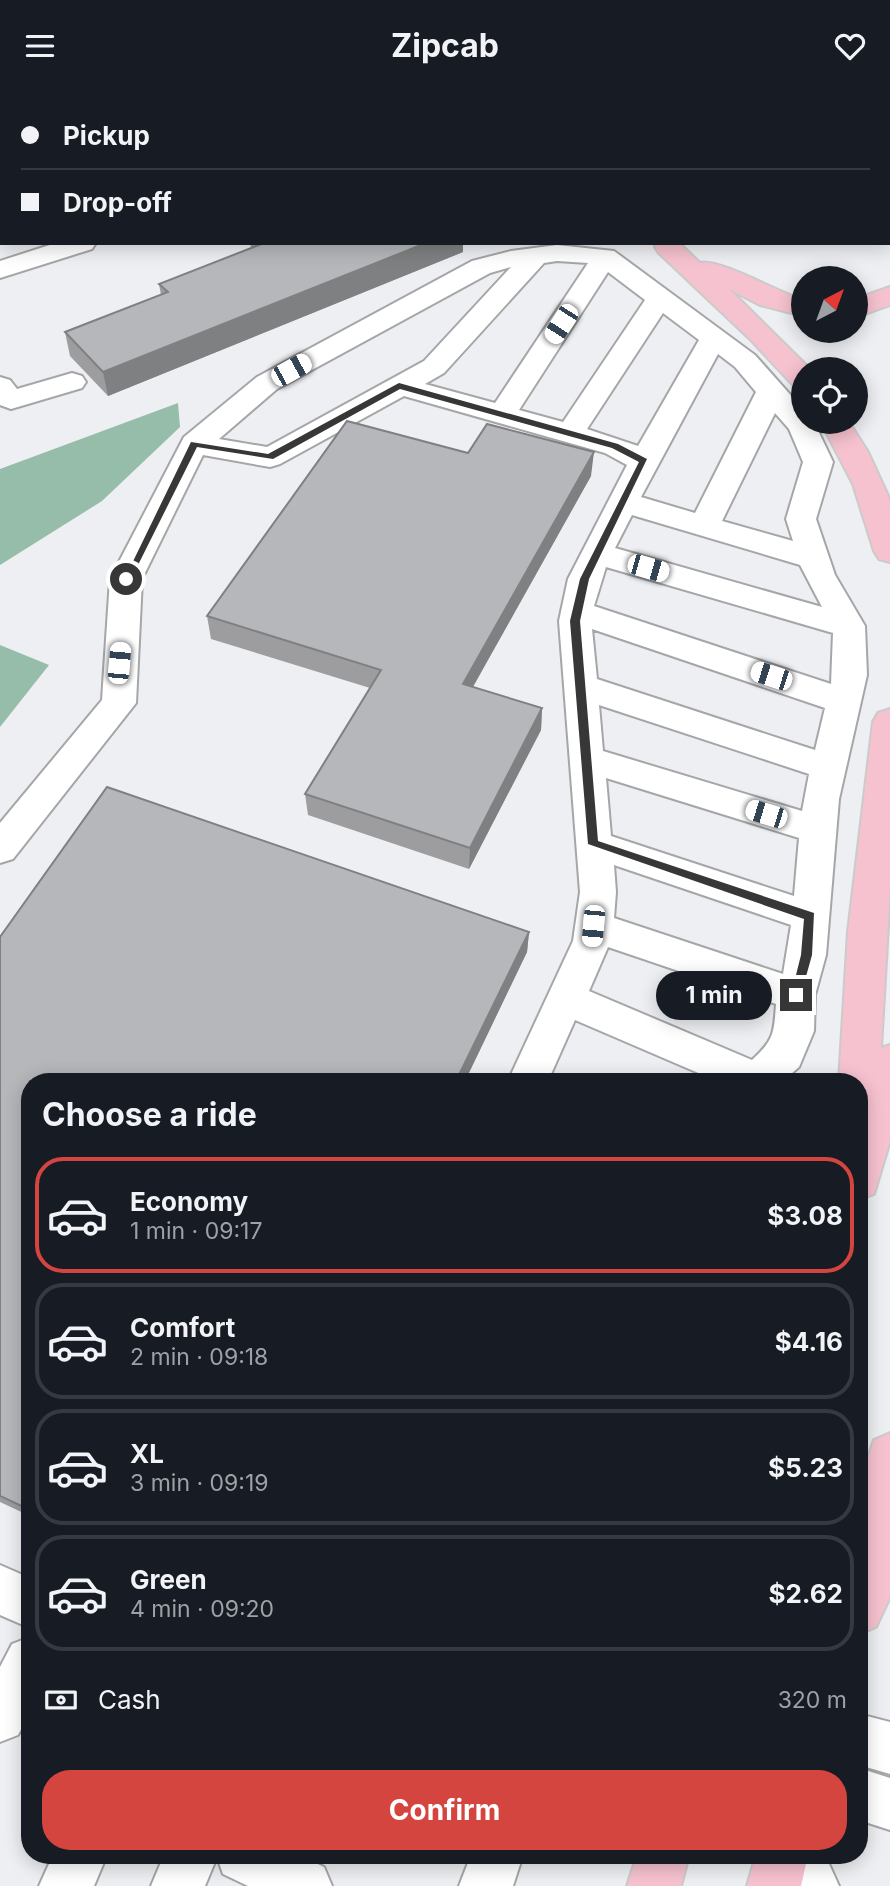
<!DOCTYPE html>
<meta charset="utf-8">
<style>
:root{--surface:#171b24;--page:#242831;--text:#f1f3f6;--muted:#9ea1a6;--line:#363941;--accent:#d44540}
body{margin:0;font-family:Inter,sans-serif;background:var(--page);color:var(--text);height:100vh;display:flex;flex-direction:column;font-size:26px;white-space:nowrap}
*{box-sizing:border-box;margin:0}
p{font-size:23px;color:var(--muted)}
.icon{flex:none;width:38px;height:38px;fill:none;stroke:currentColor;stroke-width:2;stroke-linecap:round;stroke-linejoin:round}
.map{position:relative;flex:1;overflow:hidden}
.details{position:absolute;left:21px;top:982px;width:847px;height:791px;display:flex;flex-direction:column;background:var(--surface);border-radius:28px;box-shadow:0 4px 18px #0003}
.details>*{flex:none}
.hud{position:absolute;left:0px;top:0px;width:891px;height:154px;box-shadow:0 4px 18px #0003;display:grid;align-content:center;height:154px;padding:0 21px;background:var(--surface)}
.needle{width:46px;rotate:41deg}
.fabs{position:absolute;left:791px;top:175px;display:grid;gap:14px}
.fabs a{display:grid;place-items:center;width:77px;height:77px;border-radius:50%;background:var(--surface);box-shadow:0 4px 18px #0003;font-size:35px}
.end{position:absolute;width:32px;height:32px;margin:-16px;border:9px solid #373738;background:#fff;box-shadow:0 0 0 4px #fff}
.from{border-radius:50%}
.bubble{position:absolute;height:49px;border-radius:24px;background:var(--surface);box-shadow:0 4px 18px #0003;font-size:23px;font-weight:700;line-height:49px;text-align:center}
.car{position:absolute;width:21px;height:42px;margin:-21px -10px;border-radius:9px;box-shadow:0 0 5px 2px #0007;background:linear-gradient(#fff 24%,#345 0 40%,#fff 0 76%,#345 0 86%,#fff 0)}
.hud b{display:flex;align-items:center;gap:24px;height:66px;font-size:26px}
.hud b+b{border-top:2px solid var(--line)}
.hud i{width:18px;height:18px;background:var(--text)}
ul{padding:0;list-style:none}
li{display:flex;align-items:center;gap:21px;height:116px;margin:0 14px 10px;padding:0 7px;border:4px solid var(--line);border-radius:28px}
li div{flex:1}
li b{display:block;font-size:26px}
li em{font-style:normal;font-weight:700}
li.active{border-color:var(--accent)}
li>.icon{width:63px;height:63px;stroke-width:1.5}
h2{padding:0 21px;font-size:32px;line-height:84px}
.pay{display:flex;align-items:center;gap:18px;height:77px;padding:0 21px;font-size:26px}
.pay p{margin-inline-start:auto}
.primary-button{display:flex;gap:14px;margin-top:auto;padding:14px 21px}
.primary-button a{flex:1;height:80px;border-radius:28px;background:var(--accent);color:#fff;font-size:28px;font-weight:700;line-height:80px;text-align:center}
header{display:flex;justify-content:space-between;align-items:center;height:91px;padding:0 21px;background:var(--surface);font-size:32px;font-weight:700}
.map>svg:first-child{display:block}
</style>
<header><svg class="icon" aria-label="menu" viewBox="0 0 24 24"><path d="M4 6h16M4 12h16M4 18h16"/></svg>Zipcab<svg class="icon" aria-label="heart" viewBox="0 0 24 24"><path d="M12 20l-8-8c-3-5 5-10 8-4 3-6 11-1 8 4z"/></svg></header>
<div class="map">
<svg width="890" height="1795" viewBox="0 0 890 1795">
<rect width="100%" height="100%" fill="#eeeff2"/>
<g fill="#96bda9">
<polygon points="178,312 180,336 102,410 0,474 0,378"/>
<polygon points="0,554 49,574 0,636"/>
</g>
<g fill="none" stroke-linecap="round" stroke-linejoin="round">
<defs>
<g id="minor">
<rect x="0" y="21" width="2" height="16"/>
<polygon points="0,52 2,52 0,69"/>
<polygon points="56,152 96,152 92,158 0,187 0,170"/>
<path d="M557,154L614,160L755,264L803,318V331H814L833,371L816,428L835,484L865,535L867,584L839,708L826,864L815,904L814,940L799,976L783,990H717L575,929L548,990H508L573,850L580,801L559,530L568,488L627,374L605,362L404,305L280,373L270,376L203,364L142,488L136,612L13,768L0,772V732L102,609L110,488L184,346L257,286L472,170L511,160ZM557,170L588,172L495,312L425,293L444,282L544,172ZM511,176L424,270L267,356L219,348L277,298L490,182ZM608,181L645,209L563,331L519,319ZM663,222L699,249L638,355L587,338ZM718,263L735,276L756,301L695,422L641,406ZM775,322L789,338L803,371L786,428L793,450L722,430ZM632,424L800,474L822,516L615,457ZM606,476L833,542L831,593L594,515ZM592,538L825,617L815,659L597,588ZM599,614L809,683L802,720L603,660ZM606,687L799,747L794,805L611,745ZM614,774L791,834L783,883L614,827L616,801ZM608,856L776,913C774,942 774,949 752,969L589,900Z"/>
<polygon points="72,282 82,285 86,291 82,297 11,318 0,314 0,286 10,289 17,298"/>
<polygon points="0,1474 30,1487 30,1537 0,1524"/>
<polygon points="30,1546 30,1622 18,1644 0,1651 0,1576 12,1553"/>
<polygon points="859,1623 890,1631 890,1683 859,1674"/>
<polygon points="859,1677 890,1687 890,1739 859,1729"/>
<polygon points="53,1764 107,1764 94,1795 39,1795"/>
<polygon points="164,1764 299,1764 324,1776 332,1795 248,1795 223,1783 217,1766 205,1795 151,1795"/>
<polygon points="471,1764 523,1764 513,1795 459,1795"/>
<polygon points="771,1764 825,1764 839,1795 784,1795"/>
</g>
<g id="major">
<polygon points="432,0 456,0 458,2 433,2"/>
<polygon points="491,0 515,0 517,2 492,2"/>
<polygon points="565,0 601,0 603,2 566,2"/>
<polygon points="634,0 667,0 669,2 635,2"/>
<rect x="889" y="74" width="1" height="14"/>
</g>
<g id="highway">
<polygon points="675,0 703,0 705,2 676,2"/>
<path d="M657,152H679L700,172C719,167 779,202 803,209V225L760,214L729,198L810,278H803V297L793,294L750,248L659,162L655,156Z"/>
<polygon points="890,196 890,214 856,226 856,208"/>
<polygon points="821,331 849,331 868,361 890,409 890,471 879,468 874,460 853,393"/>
<polygon points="890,618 890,799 881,957 890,954 890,1050 874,1103 859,1109 859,990 839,990 848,841 873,631 878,622"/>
<polygon points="890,1342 890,1506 876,1536 859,1543 859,1393 874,1349"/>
<polygon points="637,1764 689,1764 681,1795 627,1795"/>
<polygon points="756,1764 808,1764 801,1795 747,1795"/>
</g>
</defs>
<use href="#minor" stroke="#a5a6a8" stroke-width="4"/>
<use href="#major" stroke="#cbcbcb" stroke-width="4"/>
<use href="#highway" stroke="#cbcbcb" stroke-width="4"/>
<use href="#minor" fill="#fff" fill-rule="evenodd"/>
<use href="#major" fill="#fadae2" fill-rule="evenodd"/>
<use href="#highway" fill="#f6c2cf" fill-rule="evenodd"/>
</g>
<g fill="#9d9da0">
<polygon points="250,152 463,152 463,161 108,305 70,265 65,241 161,204 159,193 251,157"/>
<polygon points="468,362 591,385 473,596 542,617 541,639 469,778 308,724 305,703 370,597 211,548 207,525"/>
<polygon points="529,841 527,861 465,990 30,990 30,1425 0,1411 0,846"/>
</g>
<g fill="#7f8082">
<polygon points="92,0 103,0 103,2 85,2"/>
<polygon points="426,152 463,152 463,161 108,305 103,281"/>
<polygon points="594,361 591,385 462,615 463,593"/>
<polygon points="542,617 541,639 469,778 470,757"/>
<polygon points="529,841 527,861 465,990 456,990"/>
</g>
<g fill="#b6b7ba" stroke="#7f8082" stroke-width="2">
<polygon points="62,0 92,0 85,2 64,2"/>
<polygon points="264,152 426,152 103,281 65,241 168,201 159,193"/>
<polygon points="347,330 468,362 487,333 594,361 463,593 542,617 470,757 305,703 381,579 207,525"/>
<polygon points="107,696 529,841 456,990 30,990 30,1419 0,1405 0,846"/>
</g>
<polygon fill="#373738" points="399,292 618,353 647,368 589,488 580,530 598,750 814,822 812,864 800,907 796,909 791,904 801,864 804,828 588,753 570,530 580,488 639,371 612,357 400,298 273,368 197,356 131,488 123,491 191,351 268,363"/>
</svg>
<div class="fabs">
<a><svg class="needle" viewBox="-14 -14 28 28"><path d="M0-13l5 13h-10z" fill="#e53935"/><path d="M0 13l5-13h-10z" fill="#9ea1a6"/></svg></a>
<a><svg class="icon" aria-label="locate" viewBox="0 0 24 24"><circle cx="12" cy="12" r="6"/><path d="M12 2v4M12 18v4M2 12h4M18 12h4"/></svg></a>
</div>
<i class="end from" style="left:126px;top:488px"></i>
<i class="end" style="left:796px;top:904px"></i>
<div class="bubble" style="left:656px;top:880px;width:116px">1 min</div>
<i class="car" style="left:561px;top:233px;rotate:213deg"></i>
<i class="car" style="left:291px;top:279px;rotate:61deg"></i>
<i class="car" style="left:648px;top:477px;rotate:106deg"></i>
<i class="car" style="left:119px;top:572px;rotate:5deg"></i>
<i class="car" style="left:771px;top:585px;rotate:288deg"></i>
<i class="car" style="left:766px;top:723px;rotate:287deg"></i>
<i class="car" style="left:593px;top:835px;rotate:185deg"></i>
<div class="hud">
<b><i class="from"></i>Pickup</b>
<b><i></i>Drop-off</b>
</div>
<section class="details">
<h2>Choose a ride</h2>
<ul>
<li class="active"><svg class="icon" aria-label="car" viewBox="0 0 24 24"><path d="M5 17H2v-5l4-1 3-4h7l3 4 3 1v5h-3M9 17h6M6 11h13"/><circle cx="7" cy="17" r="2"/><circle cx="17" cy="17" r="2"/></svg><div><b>Economy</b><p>1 min · 09:17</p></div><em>$3.08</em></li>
<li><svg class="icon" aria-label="car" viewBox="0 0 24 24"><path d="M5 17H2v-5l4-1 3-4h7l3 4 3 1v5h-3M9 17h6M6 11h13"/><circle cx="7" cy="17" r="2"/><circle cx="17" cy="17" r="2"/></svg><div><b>Comfort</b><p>2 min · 09:18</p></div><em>$4.16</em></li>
<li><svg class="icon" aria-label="car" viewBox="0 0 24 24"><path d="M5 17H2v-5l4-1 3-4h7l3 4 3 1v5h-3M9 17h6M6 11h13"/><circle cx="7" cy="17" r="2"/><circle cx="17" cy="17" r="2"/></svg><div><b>XL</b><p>3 min · 09:19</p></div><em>$5.23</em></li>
<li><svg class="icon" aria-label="car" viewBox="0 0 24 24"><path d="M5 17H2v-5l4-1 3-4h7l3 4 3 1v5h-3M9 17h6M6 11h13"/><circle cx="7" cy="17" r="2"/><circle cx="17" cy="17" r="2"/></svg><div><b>Green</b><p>4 min · 09:20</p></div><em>$2.62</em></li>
</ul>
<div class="pay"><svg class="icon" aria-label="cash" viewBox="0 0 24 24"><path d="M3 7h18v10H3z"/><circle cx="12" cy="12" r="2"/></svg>Cash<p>320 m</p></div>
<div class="primary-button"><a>Confirm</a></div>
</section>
</div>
